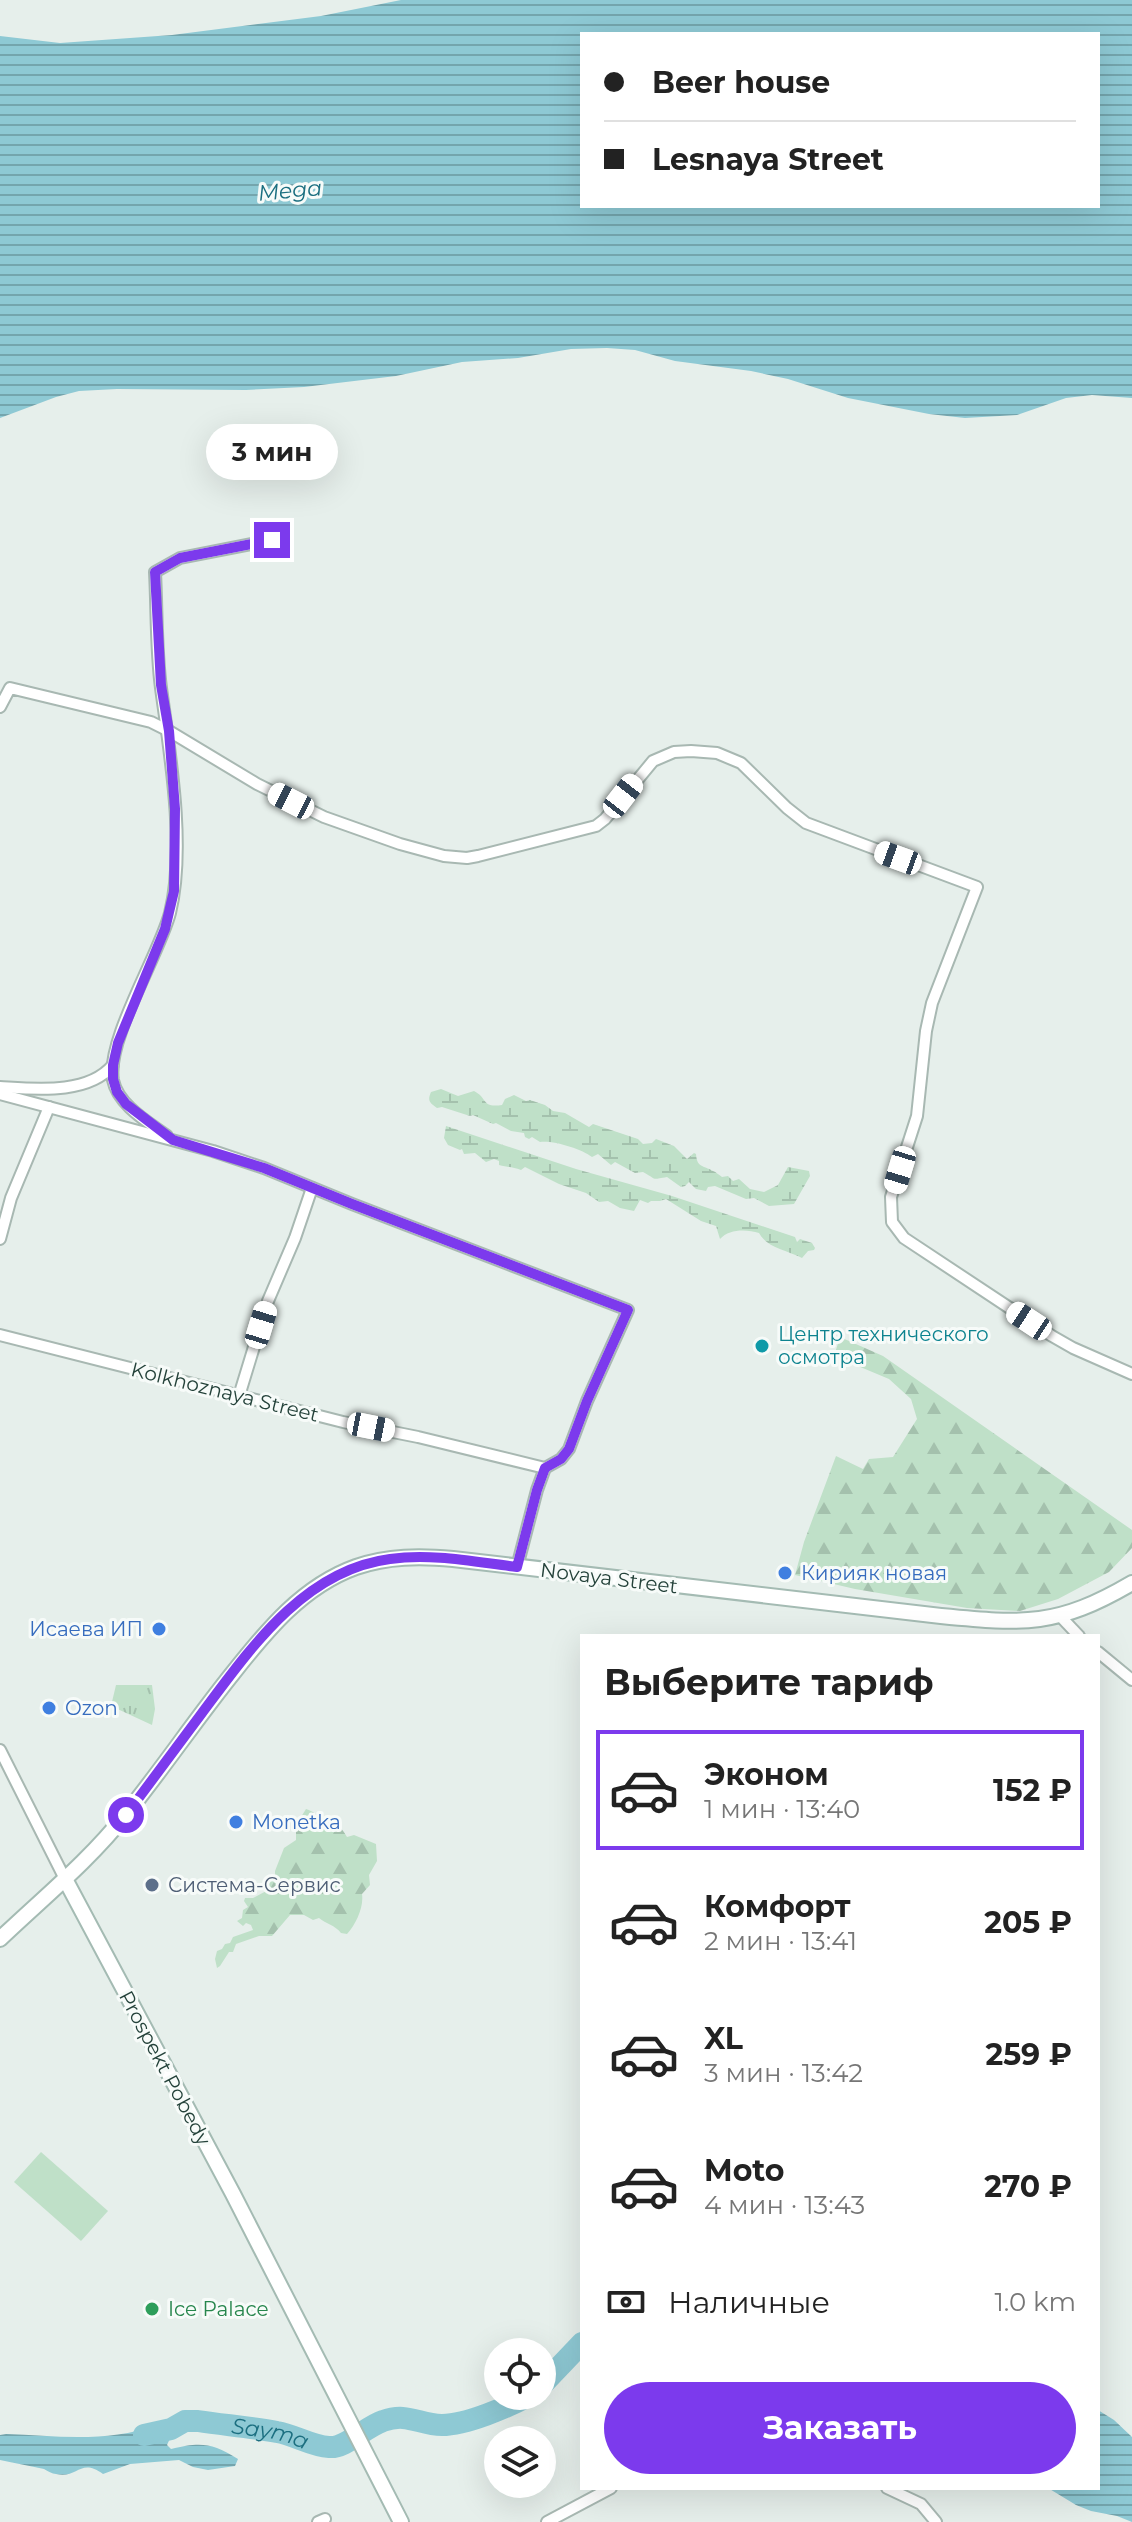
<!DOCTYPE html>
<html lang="ru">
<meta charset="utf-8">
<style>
:root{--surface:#fff;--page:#f6f6f6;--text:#222;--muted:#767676;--line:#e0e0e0;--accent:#7c3aed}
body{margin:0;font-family:Montserrat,sans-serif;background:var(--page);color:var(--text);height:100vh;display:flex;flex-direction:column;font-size:30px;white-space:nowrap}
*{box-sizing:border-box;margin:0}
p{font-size:26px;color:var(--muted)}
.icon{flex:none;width:44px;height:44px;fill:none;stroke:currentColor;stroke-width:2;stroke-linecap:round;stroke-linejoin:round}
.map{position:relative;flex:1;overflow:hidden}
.sheet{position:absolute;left:580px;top:1634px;width:520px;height:856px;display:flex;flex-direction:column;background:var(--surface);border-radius:0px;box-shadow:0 8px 32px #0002}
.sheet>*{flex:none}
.hud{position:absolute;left:580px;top:32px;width:520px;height:176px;border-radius:0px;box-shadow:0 8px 32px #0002;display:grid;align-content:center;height:176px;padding:0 24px;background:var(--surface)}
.tools{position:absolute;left:484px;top:2338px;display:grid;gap:16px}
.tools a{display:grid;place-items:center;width:72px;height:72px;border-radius:50%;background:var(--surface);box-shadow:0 8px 32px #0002;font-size:40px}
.end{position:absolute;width:36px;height:36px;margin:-18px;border:10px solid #7c3aed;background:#fff;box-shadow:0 0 0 4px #fff}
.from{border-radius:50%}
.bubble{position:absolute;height:56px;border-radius:28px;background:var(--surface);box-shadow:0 8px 32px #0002;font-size:26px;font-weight:700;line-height:56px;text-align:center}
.car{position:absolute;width:24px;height:48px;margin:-24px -12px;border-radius:10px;box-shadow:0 0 6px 2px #0007;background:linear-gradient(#fff 24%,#345 0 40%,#fff 0 76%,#345 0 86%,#fff 0)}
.hud b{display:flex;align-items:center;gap:28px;height:76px;font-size:30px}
.hud b+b{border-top:2px solid var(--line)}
.hud i{width:20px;height:20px;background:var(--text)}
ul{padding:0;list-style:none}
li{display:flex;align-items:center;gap:24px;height:120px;margin:0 16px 12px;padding:0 8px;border:4px solid transparent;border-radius:0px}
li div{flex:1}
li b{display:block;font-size:30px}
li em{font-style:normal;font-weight:700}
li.active{border-color:var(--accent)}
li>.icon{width:72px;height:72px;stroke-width:1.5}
h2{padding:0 24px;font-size:36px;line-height:96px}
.pay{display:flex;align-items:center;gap:20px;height:88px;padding:0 24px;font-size:30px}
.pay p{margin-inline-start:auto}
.cta{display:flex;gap:16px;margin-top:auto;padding:16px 24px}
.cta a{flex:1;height:92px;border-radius:48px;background:var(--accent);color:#fff;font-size:32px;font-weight:700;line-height:92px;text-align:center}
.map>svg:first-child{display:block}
</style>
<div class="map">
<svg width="1132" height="2522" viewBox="0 0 1132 2522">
<defs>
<pattern id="forest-firs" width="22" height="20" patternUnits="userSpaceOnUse" patternTransform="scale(2)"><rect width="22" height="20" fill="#bfe0c8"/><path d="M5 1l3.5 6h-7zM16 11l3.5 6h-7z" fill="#a4c1ad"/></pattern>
<pattern id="wetland-marsh" width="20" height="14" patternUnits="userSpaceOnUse" patternTransform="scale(2)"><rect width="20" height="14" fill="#bfe0c8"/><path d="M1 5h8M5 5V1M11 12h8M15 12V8" fill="none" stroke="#a4c1ad"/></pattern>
<pattern id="park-tufts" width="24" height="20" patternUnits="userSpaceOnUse" patternTransform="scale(2)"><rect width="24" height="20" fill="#bfe0c8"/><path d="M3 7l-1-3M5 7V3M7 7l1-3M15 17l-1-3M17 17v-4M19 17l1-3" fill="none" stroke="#a4c1ad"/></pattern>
<pattern id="water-rules" width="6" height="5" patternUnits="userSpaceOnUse" patternTransform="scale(2)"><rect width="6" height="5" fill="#8ec9d4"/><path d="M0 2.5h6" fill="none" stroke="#74a5ad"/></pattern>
</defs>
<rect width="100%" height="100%" fill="#e6efeb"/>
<polygon fill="#bfe0c8" points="41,2152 108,2211 81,2241 14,2182"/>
<g fill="url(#forest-firs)">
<polygon points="840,1337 883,1356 1132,1530 1132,1548 1109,1572 1058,1599 1020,1611 967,1608 855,1589 795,1575 804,1542 836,1456 863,1469 869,1459 893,1457 917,1419 911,1399 889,1379 834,1356"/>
<path d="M306,1809C314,1811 318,1817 325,1820C336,1824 341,1826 347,1837L354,1835L376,1844L377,1861L369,1875L370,1885L362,1894C364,1907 356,1924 347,1934L341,1933C335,1925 326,1924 319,1918L313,1920L304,1915H290L272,1936H259L236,1944L233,1952H229L220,1966L217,1968L215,1959L217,1951L222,1949L225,1944L230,1943L233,1937L253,1930L251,1925L246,1923L243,1926L237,1921L242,1918L243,1910L248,1907L244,1901L245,1898H253L270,1889L268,1885L271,1879L275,1877V1871L284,1848L296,1840V1825Z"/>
</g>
<g fill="url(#wetland-marsh)">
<path d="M441,1089L458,1096L474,1091C488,1098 481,1108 502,1105L505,1099L514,1095L526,1101L530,1100L545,1105L553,1111L565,1113L589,1127L593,1124L638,1139L643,1144L652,1143L656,1139L674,1146L687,1159L694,1153L696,1154C697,1168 703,1165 713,1171C716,1172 719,1175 722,1177L728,1176L733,1181L739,1179L750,1189L764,1192L778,1185L788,1167L809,1171L810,1176L794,1204L769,1206L754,1198L746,1199L715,1186L708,1187L706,1191L696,1189L689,1182L685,1186L681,1187L667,1177C650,1180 658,1180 643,1172L635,1173L615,1162L611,1165L598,1154L592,1157C582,1149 553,1140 540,1142L532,1137L529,1139L525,1137L524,1133L511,1131L496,1123L493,1124L473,1115L470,1116L442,1107L437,1108C430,1103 427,1101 431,1092Z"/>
<path d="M446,1126L576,1169L672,1196L795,1237L797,1242L800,1239L812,1243L815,1248L814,1250L808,1251L802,1258C787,1250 767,1248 759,1233C746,1229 729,1229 720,1239L716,1226L701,1221L666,1199L660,1201H651L648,1203L640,1200L634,1211L620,1208L608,1201L599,1202L586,1193L559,1184L525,1167L521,1170C513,1167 507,1167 499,1165V1161L494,1159L486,1162L475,1153L464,1154L462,1149L460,1150L448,1145L444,1138Z"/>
</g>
<polygon fill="url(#park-tufts)" points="116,1685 152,1685 155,1709 152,1725 111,1706"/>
<g fill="url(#water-rules)" fill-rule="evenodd">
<path d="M401,0H1132V398L1092,395L1066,398L1017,415L965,418L929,414L848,398L788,379L751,371L675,361L635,350L607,348L571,349L518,358L462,362L396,376L304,387L246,390L117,389L79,391L56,397L0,418V36L60,43L172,35L321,16ZM1098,34V206H582V34Z"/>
<polygon points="1098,2410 1114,2420 1132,2437 1132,2522 1117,2516 1091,2511 1076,2505 1048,2488 1098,2488"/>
<path d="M157,2425C164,2425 170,2425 173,2432L167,2445L171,2449C201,2442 212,2443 238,2459L235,2466L208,2470L193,2467L179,2460L130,2464L103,2474C80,2457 78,2479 56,2474C52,2474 48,2471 44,2469C30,2466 14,2463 0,2460V2435L6,2434C57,2436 108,2443 157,2425Z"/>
</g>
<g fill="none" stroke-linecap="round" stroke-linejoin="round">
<g stroke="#8ec9d4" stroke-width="22">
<polyline points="542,2385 582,2343"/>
<path id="s1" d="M144,2435L171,2429L185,2421H198C224,2425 251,2427 277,2432C295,2435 311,2446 329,2447C345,2449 365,2427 383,2421C408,2412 419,2425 442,2425C466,2425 508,2407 528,2396"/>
</g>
<defs>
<g id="street">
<polyline points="0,707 10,688 151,722 169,731 257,784 324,817 400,844 444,856 467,858 478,856 596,826 605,819 653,761 674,752 691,751 717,753 741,763 787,808 806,823 977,887 932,1003 926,1031 917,1116 891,1197 892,1222 904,1238 1052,1336 1073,1348 1132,1374"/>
<path d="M0,1087C35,1089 88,1095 113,1065"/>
<polyline points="0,1094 213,1151 264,1168 352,1204 628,1310 587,1401 569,1449 561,1459 545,1468 537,1490 517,1567"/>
<path d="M167,1136C148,1122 118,1105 113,1080C106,1040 159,955 170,913C186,848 170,754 161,688C156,650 157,610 155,572L180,558L272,540"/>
<polyline points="0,1239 11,1198 49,1107"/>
<polyline points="0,1335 343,1422 418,1437 545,1468"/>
<polyline points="239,1396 268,1301 295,1238 312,1188"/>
<polyline points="1061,1617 1079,1636"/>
<polyline points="1098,1652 1132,1680"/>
<polyline points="0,1750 65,1879"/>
<polyline points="887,2488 921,2504 936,2522"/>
<polyline points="318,2522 325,2519"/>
<polyline points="547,2522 611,2488"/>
</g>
<g id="secondary">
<polyline points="65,1879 233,2194 401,2522"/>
<path d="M0,1939C43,1898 89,1861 126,1814C163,1768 196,1719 233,1673C267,1630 303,1586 356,1567C388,1556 420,1556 453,1559L941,1616C1024,1624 1057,1627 1132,1583"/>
</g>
</defs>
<use href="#street" stroke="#a8b8b2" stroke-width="14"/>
<use href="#secondary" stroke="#a4bbb3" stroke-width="18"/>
<use href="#street" stroke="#fff" stroke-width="10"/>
<use href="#secondary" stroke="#fff" stroke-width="14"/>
</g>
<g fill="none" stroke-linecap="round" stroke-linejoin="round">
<path stroke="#7c3aed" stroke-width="10" d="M126,1815C151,1781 177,1747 202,1713C250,1649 304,1570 390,1559C432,1553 475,1562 517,1567L537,1490L545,1468L561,1459L569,1449L587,1401L628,1310L352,1204L264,1168L173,1140L126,1104L117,1092L113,1079V1065L118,1043L165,929L174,891L175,809L169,731L161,685L155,572L180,558L272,540"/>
</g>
<circle fill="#0f9aa8" stroke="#f7fbf9" stroke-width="3" cx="762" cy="1346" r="8"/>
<g fill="#3f7fe0" stroke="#f7fbf9" stroke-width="3">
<circle cx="785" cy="1573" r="8"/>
<circle cx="159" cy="1629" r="8"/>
<circle cx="49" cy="1708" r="8"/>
<circle cx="236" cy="1822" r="8"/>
</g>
<circle fill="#5c6f8a" stroke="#f7fbf9" stroke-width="3" cx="152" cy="1885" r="8"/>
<circle fill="#2e9e5b" stroke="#f7fbf9" stroke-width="3" cx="152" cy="2309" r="8"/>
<g text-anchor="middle" stroke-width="6" stroke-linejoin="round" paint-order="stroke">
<g font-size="20" fill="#0d838f" stroke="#f7fbf9" text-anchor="start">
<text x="778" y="1341">Центр технического<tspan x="778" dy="23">осмотра</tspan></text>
</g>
<g font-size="20" fill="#24423a" stroke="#f7fbf9">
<text transform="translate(225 1392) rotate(14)" y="7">Kolkhoznaya Street</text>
<text transform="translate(609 1578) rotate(7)" y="7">Novaya Street</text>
<text transform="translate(165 2068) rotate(62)" y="7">Prospekt Pobedy</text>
</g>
<g font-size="20" fill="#366cbe" stroke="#f7fbf9" text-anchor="start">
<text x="801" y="1580">Кирияк новая</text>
<text x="143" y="1636" text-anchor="end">Исаева ИП</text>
<text x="65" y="1715">Ozon</text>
<text x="252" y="1829">Monetka</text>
</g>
<g font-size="20" fill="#4e5e75" stroke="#f7fbf9" text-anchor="start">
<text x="168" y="1892">Система-Сервис</text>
</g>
<g font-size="20" fill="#27864d" stroke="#f7fbf9" text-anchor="start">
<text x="168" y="2316">Ice Palace</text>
</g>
<g font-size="22" font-style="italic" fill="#1c6f80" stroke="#f7fbf9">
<text transform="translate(290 190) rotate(-5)" y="8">Mega</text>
<text dy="8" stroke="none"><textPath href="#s1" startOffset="130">Sayma</textPath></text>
</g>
</g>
</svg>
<div class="tools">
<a><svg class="icon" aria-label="locate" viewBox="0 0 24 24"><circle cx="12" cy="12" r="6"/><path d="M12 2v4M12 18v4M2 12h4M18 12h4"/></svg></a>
<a><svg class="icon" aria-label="layers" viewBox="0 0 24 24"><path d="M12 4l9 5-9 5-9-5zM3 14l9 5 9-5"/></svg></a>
</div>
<i class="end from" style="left:126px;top:1815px"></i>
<i class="end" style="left:272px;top:540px"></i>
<div class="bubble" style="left:206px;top:424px;width:132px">3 мин</div>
<i class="car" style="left:623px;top:796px;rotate:38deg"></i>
<i class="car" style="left:291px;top:801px;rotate:297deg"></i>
<i class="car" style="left:898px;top:858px;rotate:290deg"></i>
<i class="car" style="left:900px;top:1170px;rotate:197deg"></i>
<i class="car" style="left:1029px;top:1321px;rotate:303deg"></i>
<i class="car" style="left:261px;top:1325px;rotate:17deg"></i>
<i class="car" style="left:371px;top:1427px;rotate:101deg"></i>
<div class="hud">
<b><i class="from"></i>Beer house</b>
<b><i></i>Lesnaya Street</b>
</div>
<section class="sheet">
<h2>Выберите тариф</h2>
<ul>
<li class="active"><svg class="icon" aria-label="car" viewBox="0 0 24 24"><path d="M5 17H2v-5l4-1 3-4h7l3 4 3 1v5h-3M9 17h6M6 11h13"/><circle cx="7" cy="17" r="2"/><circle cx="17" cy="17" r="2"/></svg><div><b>Эконом</b><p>1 мин · 13:40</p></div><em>152 ₽</em></li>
<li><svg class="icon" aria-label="car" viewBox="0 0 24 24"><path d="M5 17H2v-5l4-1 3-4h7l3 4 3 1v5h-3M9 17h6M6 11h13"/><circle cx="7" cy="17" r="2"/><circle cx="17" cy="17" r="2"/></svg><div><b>Комфорт</b><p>2 мин · 13:41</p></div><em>205 ₽</em></li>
<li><svg class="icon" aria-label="car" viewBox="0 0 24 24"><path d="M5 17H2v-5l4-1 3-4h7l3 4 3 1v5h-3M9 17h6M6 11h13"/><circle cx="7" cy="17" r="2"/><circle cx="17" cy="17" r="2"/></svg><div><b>XL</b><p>3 мин · 13:42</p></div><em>259 ₽</em></li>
<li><svg class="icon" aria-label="car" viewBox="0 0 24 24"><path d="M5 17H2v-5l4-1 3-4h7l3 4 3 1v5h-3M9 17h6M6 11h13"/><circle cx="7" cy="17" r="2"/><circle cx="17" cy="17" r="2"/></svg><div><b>Moto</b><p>4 мин · 13:43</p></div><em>270 ₽</em></li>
</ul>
<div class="pay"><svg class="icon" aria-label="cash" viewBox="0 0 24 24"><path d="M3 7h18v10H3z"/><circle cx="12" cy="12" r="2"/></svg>Наличные<p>1.0 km</p></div>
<div class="cta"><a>Заказать</a></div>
</section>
</div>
